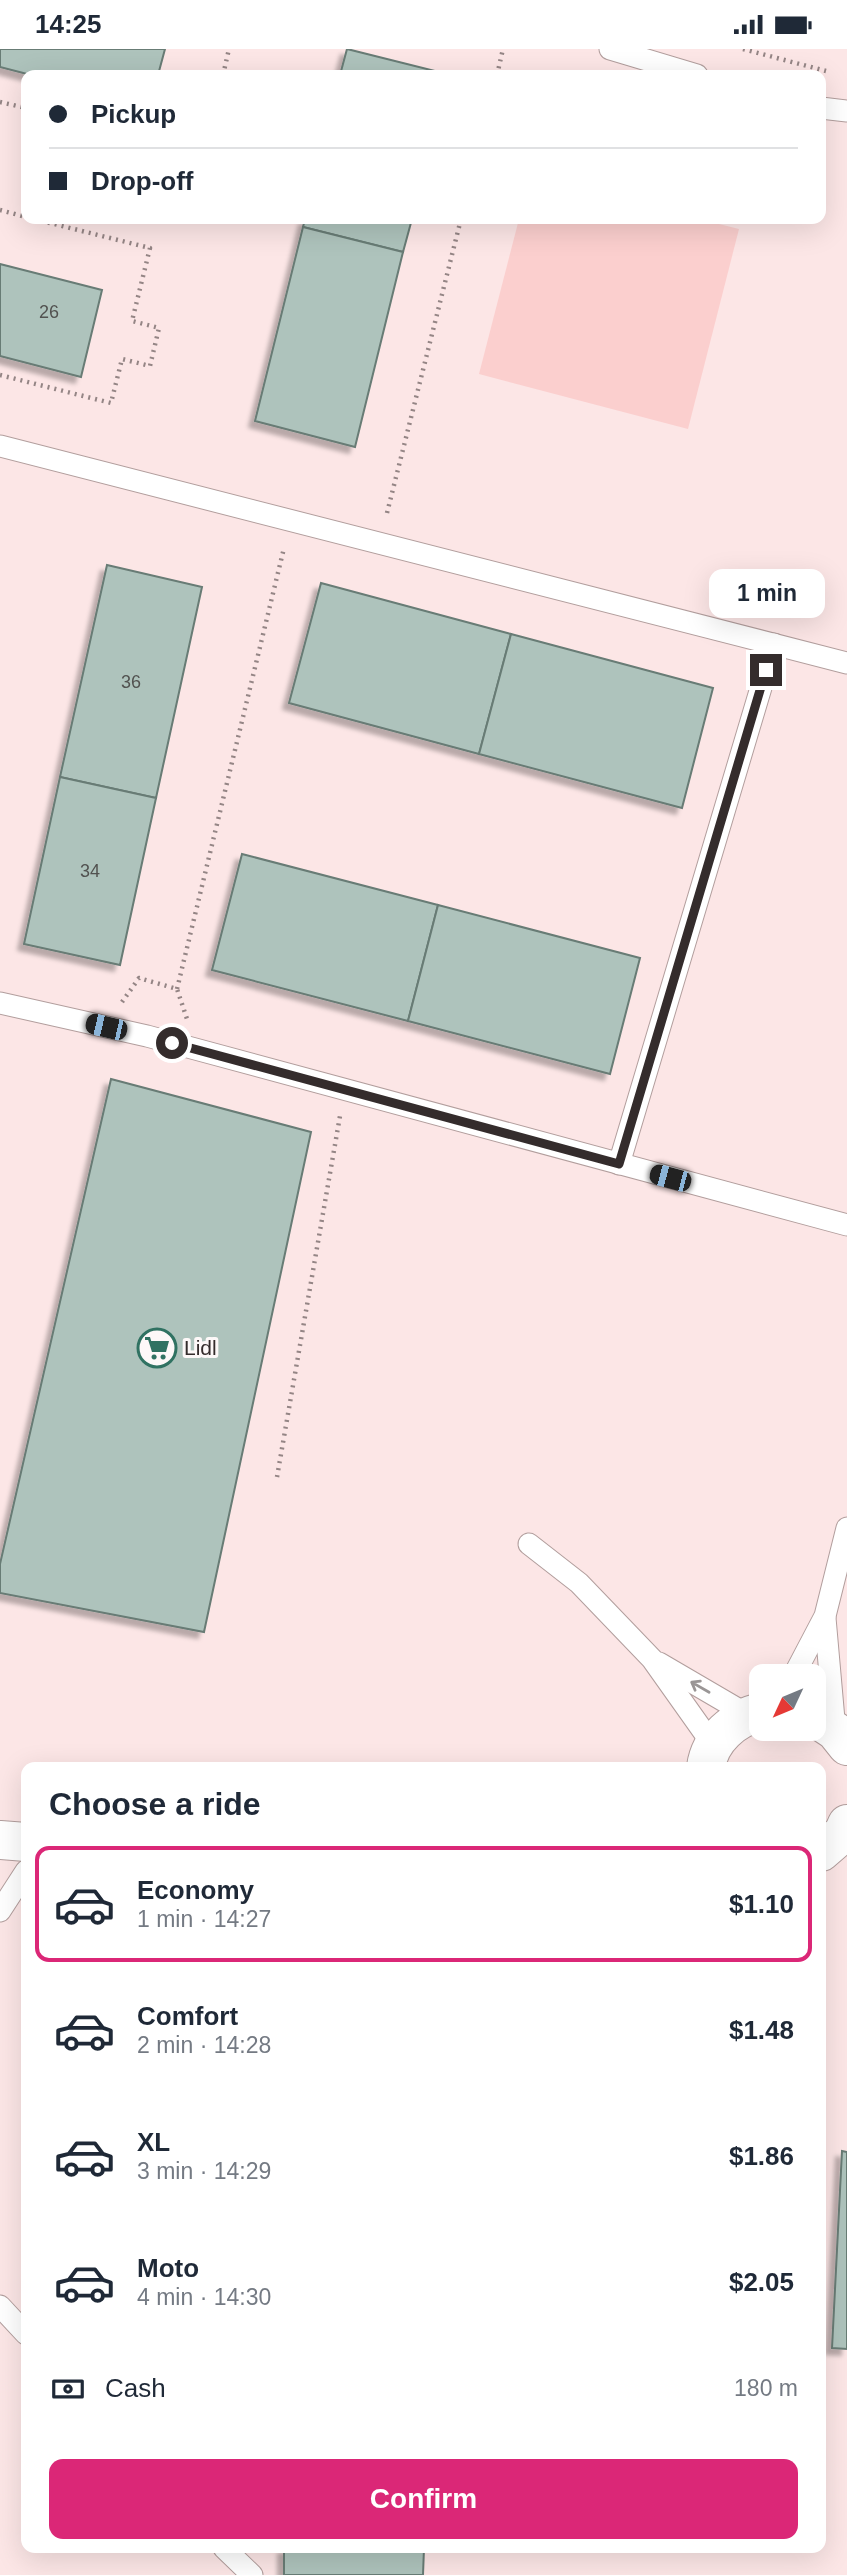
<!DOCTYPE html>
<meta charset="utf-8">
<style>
:root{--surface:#fff;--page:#f6f6f7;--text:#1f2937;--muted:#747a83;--line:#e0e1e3;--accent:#db2777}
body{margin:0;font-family:Helvetica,sans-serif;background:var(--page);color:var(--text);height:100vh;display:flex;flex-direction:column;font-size:26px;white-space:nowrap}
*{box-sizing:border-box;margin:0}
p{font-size:23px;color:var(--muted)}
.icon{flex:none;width:38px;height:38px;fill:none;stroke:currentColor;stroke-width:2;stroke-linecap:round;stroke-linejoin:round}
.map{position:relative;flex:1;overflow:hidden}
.side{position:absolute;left:21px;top:1713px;width:805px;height:791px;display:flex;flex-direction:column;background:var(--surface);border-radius:14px;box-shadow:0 7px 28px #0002}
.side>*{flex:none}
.top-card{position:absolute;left:21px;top:21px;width:805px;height:154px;border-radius:14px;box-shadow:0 7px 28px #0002;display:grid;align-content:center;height:154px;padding:0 28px;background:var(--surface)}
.needle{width:46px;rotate:226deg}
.tools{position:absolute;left:749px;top:1615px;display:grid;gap:14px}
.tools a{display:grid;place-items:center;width:77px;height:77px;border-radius:14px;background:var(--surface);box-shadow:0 7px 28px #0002;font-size:35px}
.end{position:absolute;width:32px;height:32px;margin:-16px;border:9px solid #342c2c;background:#fff;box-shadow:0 0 0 4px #fff}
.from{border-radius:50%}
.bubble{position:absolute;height:49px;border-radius:14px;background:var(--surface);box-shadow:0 7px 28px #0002;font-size:23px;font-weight:600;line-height:49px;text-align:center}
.car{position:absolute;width:21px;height:42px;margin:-21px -10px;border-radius:9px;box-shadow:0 0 5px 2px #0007;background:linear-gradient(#222 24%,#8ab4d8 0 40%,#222 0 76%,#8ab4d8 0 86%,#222 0)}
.top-card b{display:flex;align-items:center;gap:24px;height:66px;font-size:26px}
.top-card b+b{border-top:2px solid var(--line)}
.top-card i{width:18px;height:18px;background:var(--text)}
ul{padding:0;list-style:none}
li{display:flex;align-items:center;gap:21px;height:116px;margin:0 14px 10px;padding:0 14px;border:4px solid transparent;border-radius:14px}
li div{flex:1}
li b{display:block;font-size:26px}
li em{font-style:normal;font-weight:600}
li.on{border-color:var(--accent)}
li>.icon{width:63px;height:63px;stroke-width:1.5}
h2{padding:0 28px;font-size:32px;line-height:84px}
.pay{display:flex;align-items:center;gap:18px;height:77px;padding:0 28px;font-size:26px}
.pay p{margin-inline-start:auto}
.cta{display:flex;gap:14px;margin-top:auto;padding:14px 28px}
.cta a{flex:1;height:80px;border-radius:14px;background:var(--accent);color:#fff;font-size:28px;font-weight:600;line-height:80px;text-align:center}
.status{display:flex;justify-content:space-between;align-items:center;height:49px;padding:0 35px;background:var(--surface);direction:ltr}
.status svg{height:19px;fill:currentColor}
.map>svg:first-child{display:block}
</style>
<div class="status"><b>14:25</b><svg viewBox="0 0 49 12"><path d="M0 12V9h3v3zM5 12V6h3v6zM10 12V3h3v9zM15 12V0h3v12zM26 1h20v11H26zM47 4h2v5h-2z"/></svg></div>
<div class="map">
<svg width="847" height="2526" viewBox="0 0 847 2526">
<defs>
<filter id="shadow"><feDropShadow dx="-6" dy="6" stdDeviation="2" flood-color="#0004"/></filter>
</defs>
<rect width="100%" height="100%" fill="#fce6e6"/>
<polygon fill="#fbcfce" points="519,170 699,170 739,180 688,380 479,325"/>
<g fill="#aec3bc" stroke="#687b75" stroke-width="2" filter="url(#shadow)">
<polygon points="0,0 165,0 158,26 31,26 0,18"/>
<polygon points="347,0 447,25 447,26 340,26"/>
<polygon points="305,170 412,170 403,203 303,178"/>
<polygon points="303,178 403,203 355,398 255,372"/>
<polygon points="0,215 102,241 81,328 0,307"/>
<polygon points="107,516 202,538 156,749 60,728"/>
<polygon points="321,534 511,585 479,705 289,654"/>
<polygon points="511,585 713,639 682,759 479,705"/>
<polygon points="60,728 156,749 120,916 24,895"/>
<polygon points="242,805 438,856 408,972 212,921"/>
<polygon points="438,856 640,909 610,1025 408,972"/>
<polygon points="111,1030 311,1083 204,1583 0,1544 0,1515"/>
<polygon points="842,2102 847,2103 847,2300 832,2299"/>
<polygon points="284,2499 424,2499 423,2526 284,2526"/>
</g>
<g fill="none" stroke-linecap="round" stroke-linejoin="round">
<defs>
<g id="service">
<polyline points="610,0 697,26"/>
<polyline points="821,59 847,62"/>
<polyline points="0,397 847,614"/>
<polyline points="0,954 147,987 847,1176"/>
<polyline points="619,1115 774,595"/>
<polyline points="529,1495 579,1534 652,1610 713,1696"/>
<polyline points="825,1569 835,1682"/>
<polyline points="659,1614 748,1666"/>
<polyline points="793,1628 825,1567 847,1479"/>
<polyline points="0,1862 26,1822"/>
<polyline points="0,2257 26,2285"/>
<polyline points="224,2499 252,2526"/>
</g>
<g id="secondary">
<polyline points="814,1668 835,1682 847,1697"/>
<path d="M706,1718C710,1690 734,1669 761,1663"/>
<polyline points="0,1791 26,1793"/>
<polyline points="821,1803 843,1784 847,1775"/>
</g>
</defs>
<use href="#service" stroke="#b29e9d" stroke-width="23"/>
<use href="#secondary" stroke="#b29e9d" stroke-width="40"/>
<g stroke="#948585" stroke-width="4.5" stroke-dasharray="2 5" stroke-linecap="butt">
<polyline points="743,0 826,22"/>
<polyline points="223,26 229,0"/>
<polyline points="497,26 503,0"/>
<polyline points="0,53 26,59"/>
<polyline points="0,161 26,168"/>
<polyline points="0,326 111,354 122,310 150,317 159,279 132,272 150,199 34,170"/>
<polyline points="387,464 461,170"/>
<polyline points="177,940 284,499"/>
<polyline points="122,953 139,929 177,940 187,970"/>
<polyline points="277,1428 340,1067"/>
</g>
<use href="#service" stroke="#fff" stroke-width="21"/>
<use href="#secondary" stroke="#fff" stroke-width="38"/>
</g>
<defs><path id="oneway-shaft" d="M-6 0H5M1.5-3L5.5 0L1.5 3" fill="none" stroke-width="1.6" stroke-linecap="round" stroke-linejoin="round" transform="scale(1.75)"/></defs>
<use stroke="#9a9696" href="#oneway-shaft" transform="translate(700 1638) rotate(-150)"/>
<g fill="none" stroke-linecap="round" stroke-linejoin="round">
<polyline stroke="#342c2c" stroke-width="9" points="172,994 619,1115 766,621"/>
</g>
<defs>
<symbol id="supermarket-ring" viewBox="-11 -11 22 22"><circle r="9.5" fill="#fdf8f8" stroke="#307262" stroke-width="1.5"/><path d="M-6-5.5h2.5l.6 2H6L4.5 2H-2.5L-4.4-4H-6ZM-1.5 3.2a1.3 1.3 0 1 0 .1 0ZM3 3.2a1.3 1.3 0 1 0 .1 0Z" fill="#307262"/></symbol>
</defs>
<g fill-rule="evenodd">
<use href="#supermarket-ring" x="135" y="1277" width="44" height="44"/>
</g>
<g text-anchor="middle" stroke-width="6" stroke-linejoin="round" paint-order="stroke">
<g font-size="18" fill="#525250">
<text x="49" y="269">26</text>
<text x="131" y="639">36</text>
<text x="90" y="828">34</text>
</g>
<g font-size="21" fill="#342c2c" stroke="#fdf8f8" text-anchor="start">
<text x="184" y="1306">Lidl</text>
</g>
</g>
</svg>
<div class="tools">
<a><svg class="needle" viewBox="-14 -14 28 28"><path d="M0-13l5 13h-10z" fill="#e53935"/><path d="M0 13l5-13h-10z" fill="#747a83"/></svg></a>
</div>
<i class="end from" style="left:172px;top:994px"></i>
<i class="end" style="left:766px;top:621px"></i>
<div class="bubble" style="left:709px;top:520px;width:116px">1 min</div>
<i class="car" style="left:106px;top:978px;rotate:283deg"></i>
<i class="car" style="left:670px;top:1129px;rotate:285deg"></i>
<div class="top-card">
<b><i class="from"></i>Pickup</b>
<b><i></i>Drop-off</b>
</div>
<section class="side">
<h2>Choose a ride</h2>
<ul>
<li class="on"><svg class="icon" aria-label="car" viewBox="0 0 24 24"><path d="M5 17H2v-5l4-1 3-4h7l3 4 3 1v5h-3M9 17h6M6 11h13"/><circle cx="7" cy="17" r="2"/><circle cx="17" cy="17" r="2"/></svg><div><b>Economy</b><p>1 min · 14:27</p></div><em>$1.10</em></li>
<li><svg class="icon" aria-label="car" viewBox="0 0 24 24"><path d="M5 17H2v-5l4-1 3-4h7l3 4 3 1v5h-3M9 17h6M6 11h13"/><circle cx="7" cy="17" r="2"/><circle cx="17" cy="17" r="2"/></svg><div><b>Comfort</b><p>2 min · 14:28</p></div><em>$1.48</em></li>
<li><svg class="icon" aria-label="car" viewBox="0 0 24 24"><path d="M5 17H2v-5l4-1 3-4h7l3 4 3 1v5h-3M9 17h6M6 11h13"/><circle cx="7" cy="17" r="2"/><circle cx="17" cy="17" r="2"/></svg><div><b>XL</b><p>3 min · 14:29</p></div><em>$1.86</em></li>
<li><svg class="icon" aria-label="car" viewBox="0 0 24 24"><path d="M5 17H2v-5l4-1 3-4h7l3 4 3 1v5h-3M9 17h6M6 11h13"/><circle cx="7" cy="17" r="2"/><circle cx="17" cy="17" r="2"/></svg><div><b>Moto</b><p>4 min · 14:30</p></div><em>$2.05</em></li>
</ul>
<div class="pay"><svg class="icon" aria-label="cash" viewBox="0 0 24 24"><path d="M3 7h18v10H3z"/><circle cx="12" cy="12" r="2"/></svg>Cash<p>180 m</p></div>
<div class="cta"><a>Confirm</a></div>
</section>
</div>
